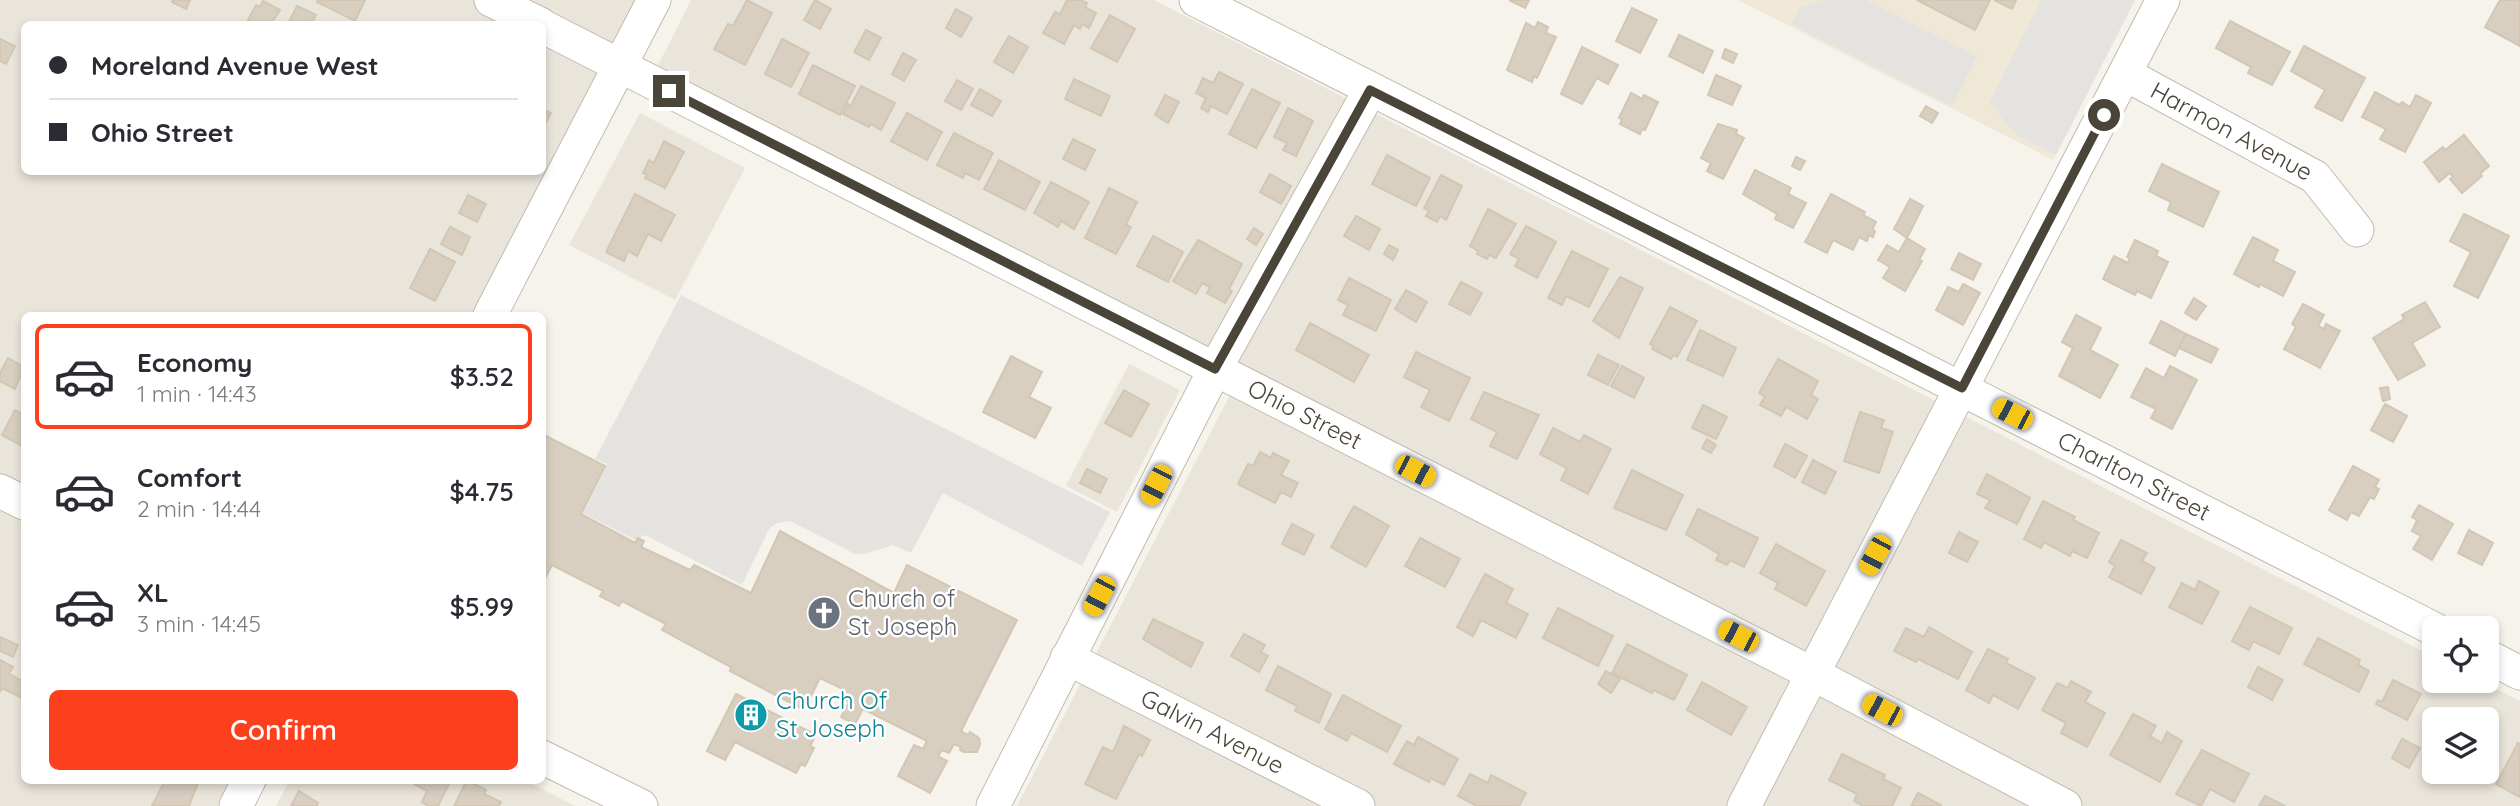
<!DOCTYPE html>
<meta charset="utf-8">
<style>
:root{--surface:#fff;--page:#f7f7f7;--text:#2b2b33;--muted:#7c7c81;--line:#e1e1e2;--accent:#fc3f1d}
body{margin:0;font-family:Quicksand,sans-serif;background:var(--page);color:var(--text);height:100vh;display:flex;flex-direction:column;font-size:26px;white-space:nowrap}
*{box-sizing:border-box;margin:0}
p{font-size:23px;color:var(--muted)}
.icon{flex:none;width:38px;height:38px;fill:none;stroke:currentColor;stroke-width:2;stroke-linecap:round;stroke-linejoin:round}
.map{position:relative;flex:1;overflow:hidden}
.sheet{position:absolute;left:21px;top:312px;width:525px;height:472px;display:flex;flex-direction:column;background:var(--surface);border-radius:10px;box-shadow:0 4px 10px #0003}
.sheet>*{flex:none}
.guide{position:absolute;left:21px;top:21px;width:525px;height:154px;border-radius:10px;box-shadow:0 4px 10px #0003;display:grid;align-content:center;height:154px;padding:0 28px;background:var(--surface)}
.controls{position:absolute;left:2422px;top:616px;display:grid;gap:14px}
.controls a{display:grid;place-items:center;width:77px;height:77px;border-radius:10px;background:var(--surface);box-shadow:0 4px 10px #0003;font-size:35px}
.end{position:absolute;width:32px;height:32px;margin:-16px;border:9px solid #4b4439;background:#fff;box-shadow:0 0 0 4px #fff}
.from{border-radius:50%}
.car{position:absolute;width:21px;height:42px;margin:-21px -10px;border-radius:9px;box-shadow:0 0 5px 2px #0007;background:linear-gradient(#f5c518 24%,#345 0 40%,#f5c518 0 76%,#345 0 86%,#f5c518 0)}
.guide b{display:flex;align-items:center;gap:24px;height:66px;font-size:26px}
.guide b+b{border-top:2px solid var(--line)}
.guide i{width:18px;height:18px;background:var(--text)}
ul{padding:12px 0 0;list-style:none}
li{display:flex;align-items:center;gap:21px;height:105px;margin:0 14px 10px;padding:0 14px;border:4px solid transparent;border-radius:10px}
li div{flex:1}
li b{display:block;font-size:26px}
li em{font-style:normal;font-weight:600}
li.current{border-color:var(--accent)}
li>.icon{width:63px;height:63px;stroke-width:1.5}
.action{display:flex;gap:14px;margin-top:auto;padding:14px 28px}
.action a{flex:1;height:80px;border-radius:10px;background:var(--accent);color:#fff;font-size:28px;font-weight:600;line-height:80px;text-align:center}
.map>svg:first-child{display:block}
</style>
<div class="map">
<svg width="2520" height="806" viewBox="0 0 2520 806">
<rect width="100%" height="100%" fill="#f6f3ec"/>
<g fill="#eae5da" fill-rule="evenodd">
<path d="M0,0H640L475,315H24V780L232,781L218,806H0ZM24,24H542V172H24Z"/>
<path d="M691,0H1154L2434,657V681H2480L2520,701V806H1017L1242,372L654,73ZM2434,719H2487V772H2434Z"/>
<polygon points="640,113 745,168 675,300 569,245"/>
<polygon points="1129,364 1180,390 1117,512 1066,486"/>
<polygon points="290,780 526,781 575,806 276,806"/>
</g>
<polygon fill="#efe8d6" points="1738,0 2135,0 2053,160"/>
<g fill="#e5e3e0">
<polygon points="1823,0 1866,0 1977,56 1952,106 1791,24 1800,7"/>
<polygon points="2041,0 2135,0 2056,155 2021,138 2003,121 1996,107 1989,103"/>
<polygon points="681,295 1110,512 1082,566 943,493 911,553 893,545 864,554 855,554 790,521 777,523 769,529 742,585 645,535 635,540 583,513 607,464 595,459"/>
</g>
<g fill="#d8cfc1" stroke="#d3c7b4" stroke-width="2">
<polygon points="173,0 190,0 186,9 172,2"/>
<polygon points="318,0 365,0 355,21 317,2"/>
<polygon points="747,0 772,13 745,65 714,49 728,24 733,26"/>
<polygon points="815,0 831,9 820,29 804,20"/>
<polygon points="1067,0 1081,0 1087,3 1085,7 1096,13 1089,28 1082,24 1080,29 1074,25 1064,44 1043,33 1055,12 1060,14"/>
<polygon points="1509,0 1529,0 1525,8"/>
<polygon points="1917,0 1990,0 1975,30"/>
<polygon points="1994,0 2016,0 2012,9"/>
<polygon points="2500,0 2520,0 2520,46 2485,27"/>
<polygon points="263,1 280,10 271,24 246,24 256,5 260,7"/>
<polygon points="297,6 316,15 311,24 288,24"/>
<polygon points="1632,8 1657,20 1640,53 1616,41"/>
<polygon points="956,9 972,18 961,37 946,28"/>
<polygon points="1110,15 1135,29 1117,62 1091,48"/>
<polygon points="2230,21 2290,52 2272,85 2248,73 2251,67 2216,48"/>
<polygon points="1538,22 1548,27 1546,33 1556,37 1537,78 1534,76 1532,82 1507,70 1526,23 1535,28"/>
<polygon points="866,30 881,38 869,60 854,52"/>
<polygon points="1679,35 1713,51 1703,73 1669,56"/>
<polygon points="1009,36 1028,47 1013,73 994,62"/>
<polygon points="0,39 15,46 6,64 0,61"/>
<polygon points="782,39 809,53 791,87 765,74"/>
<polygon points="2304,46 2365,78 2342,121 2315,107 2325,90 2291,71"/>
<polygon points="1582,47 1618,65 1608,84 1597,78 1582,104 1561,94"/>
<polygon points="1725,49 1737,54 1733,63 1722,58"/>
<polygon points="903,53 916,60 904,81 892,74"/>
<polygon points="813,65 855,86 840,115 799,94"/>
<polygon points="1219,72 1243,84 1227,114 1211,106 1208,112 1201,108 1206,98 1196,93 1203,78 1213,83"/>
<polygon points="1716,75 1741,86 1732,105 1708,95"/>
<polygon points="1074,79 1110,96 1101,116 1065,99"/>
<polygon points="957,80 973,89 961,110 945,101"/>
<polygon points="861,86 895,103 881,130 871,124 869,127 843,114 848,104 851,106"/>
<polygon points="980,89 1001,101 992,116 971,105"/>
<polygon points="1252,89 1280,103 1256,148 1229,134"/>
<polygon points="2375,92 2399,105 2402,102 2410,107 2416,95 2431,103 2405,152 2380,139 2386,129 2362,117"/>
<polygon points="1631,93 1642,99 1644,95 1658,102 1645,130 1642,129 1640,134 1620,124 1622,119 1619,118"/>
<polygon points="1165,95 1179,102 1168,123 1155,115"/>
<polygon points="1926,106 1938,113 1932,123 1920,116"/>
<polygon points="1288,108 1313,121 1296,156 1283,150 1287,143 1274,137"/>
<polygon points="542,109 551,113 542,130"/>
<polygon points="907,113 942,132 927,160 891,141"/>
<polygon points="1718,124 1737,130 1736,134 1744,138 1723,179 1707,171 1711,163 1701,158"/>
<polygon points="954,133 993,153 979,180 965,173 963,178 937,165"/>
<polygon points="2464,135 2489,166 2480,174 2482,176 2462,193 2450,179 2453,177 2450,173 2439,182 2424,162 2443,147 2445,150"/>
<polygon points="1073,139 1095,150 1085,170 1063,159"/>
<polygon points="664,141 684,152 665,188 645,178 647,175 643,173 649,160 654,163"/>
<polygon points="1387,155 1430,178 1416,206 1372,184"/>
<polygon points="1796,157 1805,161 1800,170 1792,166"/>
<polygon points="999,160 1040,182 1025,210 984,189"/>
<polygon points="2162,164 2219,192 2203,227 2168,210 2171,202 2149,191"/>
<polygon points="1755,170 1791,188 1788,194 1806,203 1793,228 1775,219 1777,214 1743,194"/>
<polygon points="1270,174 1291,186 1281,204 1260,192"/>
<polygon points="1441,175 1462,186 1446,220 1440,216 1437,222 1426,216 1429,211 1424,208"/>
<polygon points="1051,182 1089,202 1074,229 1061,221 1058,227 1034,213"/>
<polygon points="1109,188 1137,202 1126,224 1131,227 1116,254 1085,238"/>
<polygon points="635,194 675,215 661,241 648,234 637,256 628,251 624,261 606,252"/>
<polygon points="1831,194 1865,212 1863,215 1876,222 1872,230 1875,231 1873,237 1869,235 1867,241 1859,237 1853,250 1833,240 1827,253 1805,242"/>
<polygon points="468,195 486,204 477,222 459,213"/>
<polygon points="1910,199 1923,206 1907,238 1894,229"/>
<polygon points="1488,209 1516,224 1496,258 1489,255 1487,259 1477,254 1478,251 1470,246"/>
<polygon points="2464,214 2509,236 2478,298 2454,286 2471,252 2450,241"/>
<polygon points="1356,216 1380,229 1369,250 1344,236"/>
<polygon points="1526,226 1556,242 1537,278 1515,266 1519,259 1510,254"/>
<polygon points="450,227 470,237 462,255 441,244"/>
<polygon points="1254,228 1263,234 1256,245 1247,239"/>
<polygon points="1153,236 1183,252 1168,282 1137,266"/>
<polygon points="2253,237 2278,250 2273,261 2295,272 2283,296 2260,284 2259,287 2234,274"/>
<polygon points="1907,238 1925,249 1919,260 1922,261 1905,291 1883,278 1890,267 1878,260 1887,245 1899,252"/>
<polygon points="1198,240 1242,264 1229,289 1232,291 1225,303 1207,293 1210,287 1202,283 1196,294 1173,281"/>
<polygon points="2135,240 2158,251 2156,256 2168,262 2151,298 2137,291 2135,295 2103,279 2114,256 2128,263 2130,258 2127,257"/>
<polygon points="1389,245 1398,250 1393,260 1384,254"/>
<polygon points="430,249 455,262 435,301 410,288"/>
<polygon points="1572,251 1608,269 1589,307 1566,296 1562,305 1548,298"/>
<polygon points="1959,253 1981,264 1973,280 1951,269"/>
<polygon points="1620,277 1643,288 1619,338 1593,321"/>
<polygon points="1349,278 1391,300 1376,331 1343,315 1348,305 1338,300"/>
<polygon points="1461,282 1482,293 1470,315 1449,304"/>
<polygon points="1963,284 1980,293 1963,325 1936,310 1948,287 1959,292"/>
<polygon points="1406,290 1427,302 1416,322 1395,309"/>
<polygon points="2194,298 2206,306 2196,320 2185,313"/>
<polygon points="2425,302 2440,327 2412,343 2425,365 2398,380 2373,338 2404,319 2402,315"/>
<polygon points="2303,304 2324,315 2318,326 2324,329 2326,324 2340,331 2320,368 2284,349 2296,327 2292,324"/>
<polygon points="1670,307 1697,321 1677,357 1673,355 1671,359 1652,349 1654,346 1650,344"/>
<polygon points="2076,315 2101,328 2090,350 2118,365 2100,398 2059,376 2073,348 2062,342"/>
<polygon points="2161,321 2186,334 2175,356 2150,343"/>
<polygon points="1310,323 1369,355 1354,382 1296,350"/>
<polygon points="1700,330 1736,348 1723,376 1687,360"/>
<polygon points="2186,334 2218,349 2211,363 2179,348"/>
<polygon points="1416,352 1470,378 1449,421 1421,407 1430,390 1404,377"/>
<polygon points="1598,355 1619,365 1608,385 1588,375"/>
<polygon points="1011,356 1042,372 1029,397 1051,408 1035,438 983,412"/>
<polygon points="8,358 24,367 15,389 0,381 0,373"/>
<polygon points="1778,359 1818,381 1811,395 1818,399 1807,419 1786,407 1781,416 1760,405 1765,396 1759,393"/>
<polygon points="1622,366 1644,378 1634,398 1611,386"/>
<polygon points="2170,366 2197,380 2172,429 2151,418 2156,409 2131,397 2146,368 2164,378"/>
<polygon points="2388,387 2390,399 2383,401 2380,388"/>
<polygon points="1124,390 1149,404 1131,437 1105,423"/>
<polygon points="1484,392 1539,415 1517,459 1490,446 1497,432 1471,419"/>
<polygon points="2385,404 2407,416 2393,442 2371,430"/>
<polygon points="1703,405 1727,417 1716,439 1692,428"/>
<polygon points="15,410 24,415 24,447 2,435"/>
<polygon points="1860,412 1884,420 1881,428 1893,432 1879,473 1844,461"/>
<polygon points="1553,428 1580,442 1584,435 1611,449 1588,494 1561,480 1567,468 1540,454"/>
<polygon points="542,434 605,466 581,514 635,543 638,538 644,541 641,547 690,570 694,565 751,593 780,531 894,593 907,565 1017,620 961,731 968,735 970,732 979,738 980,744 977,752 964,752 960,750 961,747 954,744 949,753 942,750 938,756 947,761 930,793 898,776 914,745 923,749 927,741 863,709 855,724 841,717 849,702 839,696 843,689 820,678 804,710 730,671 731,667 662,630 666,624 622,601 619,606 600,596 603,591 552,565 542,584"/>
<polygon points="1707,439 1716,445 1711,453 1702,448"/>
<polygon points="1785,444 1807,456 1795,478 1774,466"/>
<polygon points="1260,452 1271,458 1273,453 1289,461 1281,475 1298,483 1291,497 1281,492 1275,503 1238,484 1248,464 1253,466"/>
<polygon points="1813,460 1836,472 1825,494 1802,482"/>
<polygon points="2353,466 2379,480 2375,487 2379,489 2374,499 2370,497 2359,516 2351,512 2347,520 2329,510"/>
<polygon points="1087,469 1107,479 1100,493 1080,483"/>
<polygon points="1632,470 1683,495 1666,530 1614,508"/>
<polygon points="1987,474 2030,498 2017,524 1985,508 1990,500 1977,494"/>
<polygon points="2043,501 2075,517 2073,520 2099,533 2087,558 2072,551 2070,556 2044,542 2041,548 2024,539"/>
<polygon points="2419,505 2453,524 2432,560 2413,549 2421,536 2412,531 2417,520 2412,517"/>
<polygon points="1354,506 1389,526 1366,567 1331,547"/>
<polygon points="1698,509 1758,538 1744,567 1730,560 1727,565 1716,560 1719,554 1686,534"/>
<polygon points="1292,524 1314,535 1304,555 1282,544"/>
<polygon points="2469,530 2493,543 2482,565 2458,553"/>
<polygon points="1959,532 1978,542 1967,562 1949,553"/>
<polygon points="1420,538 1460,559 1445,587 1405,566"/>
<polygon points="2121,540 2147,553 2142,561 2155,568 2141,594 2109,577 2115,566 2109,562"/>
<polygon points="1776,544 1825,571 1806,606 1775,589 1778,583 1760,573"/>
<polygon points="1485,574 1513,589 1506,603 1528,614 1516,638 1481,620 1473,636 1457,627"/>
<polygon points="2199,581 2219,592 2202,624 2169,607 2182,583 2195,590"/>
<polygon points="2250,607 2292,628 2279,654 2253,641 2249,650 2232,641"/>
<polygon points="1558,608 1613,636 1598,666 1543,638"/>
<polygon points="1153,619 1203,643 1191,667 1143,639"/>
<polygon points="1929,627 1972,652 1958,679 1918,659 1916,662 1894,651 1906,628 1924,637"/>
<polygon points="1244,634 1265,645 1261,652 1268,656 1259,672 1231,656"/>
<polygon points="0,637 18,645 13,657 0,651"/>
<polygon points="2318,638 2360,660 2358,665 2369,671 2359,692 2304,664"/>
<polygon points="1627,644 1687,675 1674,700 1653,690 1652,693 1612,673"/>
<polygon points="1988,649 2008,659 2006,663 2035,678 2018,709 1993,695 1989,703 1966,690"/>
<polygon points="0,660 13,667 9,674 24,682 22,698 2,688 0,692"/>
<polygon points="1278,666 1331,694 1319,723 1295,711 1297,706 1266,690"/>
<polygon points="2258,667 2283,680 2272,700 2248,687"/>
<polygon points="1606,671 1620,679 1611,693 1598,684"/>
<polygon points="2393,680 2421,694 2407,720 2376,704 2378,700 2382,702"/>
<polygon points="2071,681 2091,692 2085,702 2105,713 2087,747 2061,733 2066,723 2042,710 2057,683 2068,688"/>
<polygon points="1702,682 1747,707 1731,735 1687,710"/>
<polygon points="736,694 816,735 810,746 814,748 805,766 801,764 796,773 735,742 725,760 707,751"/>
<polygon points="1343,695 1401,726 1387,752 1351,733 1347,741 1325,729"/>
<polygon points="2133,714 2156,726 2150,736 2162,743 2167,732 2182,741 2160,782 2110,755"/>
<polygon points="1124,726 1150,740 1142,756 1139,754 1116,799 1085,784 1103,747 1113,752"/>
<polygon points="1418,737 1458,759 1444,785 1431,778 1429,782 1394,764 1407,741 1414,745"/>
<polygon points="2402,739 2420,748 2409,768 2392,758"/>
<polygon points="2518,743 2520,744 2520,797 2496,784"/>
<polygon points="2202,750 2249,774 2234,802 2210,789 2201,806 2176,794"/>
<polygon points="1842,754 1885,775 1883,779 1901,788 1892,806 1863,806 1854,801 1857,794 1829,780"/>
<polygon points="1470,774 1488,783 1491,775 1526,793 1519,806 1477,806 1458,796"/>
<polygon points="165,780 199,780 189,806 152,806"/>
<polygon points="415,780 451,780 438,806 429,806 422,802 427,791 414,784"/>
<polygon points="467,780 486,790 484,794 501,802 499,806 454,806"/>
<polygon points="299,791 318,803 317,806 291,806"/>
<polygon points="1918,793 1941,805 1940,806 1911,806"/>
<polygon points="2265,796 2285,806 2259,806"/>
</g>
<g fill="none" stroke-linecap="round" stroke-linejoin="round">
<defs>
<g id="minor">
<polyline points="491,0 540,24"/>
<path id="s1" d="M1196,0L2434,629"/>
<path id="s2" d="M542,26L1813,674L2065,806"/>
<path id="s3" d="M2125,74L2315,177L2357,230"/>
<polyline points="490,315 654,0"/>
<polyline points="0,491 24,503"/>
<polyline points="2487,656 2520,673"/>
<path id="s4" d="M1067,658L1358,806"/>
<polyline points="542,757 641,806"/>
<polyline points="236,806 249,780"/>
<polyline points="993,806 1215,369 1370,90"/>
<polyline points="1744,806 2163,0"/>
</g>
</defs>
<use href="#minor" stroke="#c2bbae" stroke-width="35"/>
<use href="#minor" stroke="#fff" stroke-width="33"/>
</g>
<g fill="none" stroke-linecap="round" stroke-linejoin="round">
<polyline stroke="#4b4439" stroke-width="9" points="669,91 1215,369 1370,90 1962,388 2104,115"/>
</g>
<defs>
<symbol id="church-disc" viewBox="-11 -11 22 22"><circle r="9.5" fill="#6b7280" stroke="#fff"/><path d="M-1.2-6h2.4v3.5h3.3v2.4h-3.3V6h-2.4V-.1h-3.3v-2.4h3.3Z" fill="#fff"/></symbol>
<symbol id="building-disc" viewBox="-11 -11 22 22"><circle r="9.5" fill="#0f9aa8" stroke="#fff"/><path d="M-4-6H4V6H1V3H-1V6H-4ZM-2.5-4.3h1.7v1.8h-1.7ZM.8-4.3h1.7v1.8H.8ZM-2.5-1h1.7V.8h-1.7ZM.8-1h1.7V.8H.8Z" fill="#fff"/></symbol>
</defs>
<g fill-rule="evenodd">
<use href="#church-disc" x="805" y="594" width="38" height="38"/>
<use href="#building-disc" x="732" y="696" width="38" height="38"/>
</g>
<g text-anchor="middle" stroke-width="5" stroke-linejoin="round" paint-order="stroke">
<g font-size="24" fill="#4b4439" stroke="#fff">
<text dy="8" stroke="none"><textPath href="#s3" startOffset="121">Harmon Avenue</textPath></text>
<text dy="8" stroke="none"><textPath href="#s2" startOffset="856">Ohio Street</textPath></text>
<text dy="8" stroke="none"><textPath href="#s1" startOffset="1052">Charlton Street</textPath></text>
<text dy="8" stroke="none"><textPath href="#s4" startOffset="163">Galvin Avenue</textPath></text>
</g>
<g font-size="24" fill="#5b616d" stroke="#fff" text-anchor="start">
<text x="848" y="607">Church of<tspan x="848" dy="28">St Joseph</tspan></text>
</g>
<g font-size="24" fill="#0d838f" stroke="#fff" text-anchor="start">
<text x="776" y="709">Church Of<tspan x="776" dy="28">St Joseph</tspan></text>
</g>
</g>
</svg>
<div class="controls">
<a><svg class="icon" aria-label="locate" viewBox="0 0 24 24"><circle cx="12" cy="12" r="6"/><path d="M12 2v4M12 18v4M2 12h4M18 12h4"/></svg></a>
<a><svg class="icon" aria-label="layers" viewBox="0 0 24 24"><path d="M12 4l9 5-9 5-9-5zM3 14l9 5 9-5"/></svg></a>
</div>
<i class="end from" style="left:2104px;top:115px"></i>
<i class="end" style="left:669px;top:91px"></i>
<i class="car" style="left:2012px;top:414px;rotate:297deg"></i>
<i class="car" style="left:1415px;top:471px;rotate:117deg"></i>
<i class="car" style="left:1156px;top:485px;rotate:207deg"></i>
<i class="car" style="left:1875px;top:555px;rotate:208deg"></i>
<i class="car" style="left:1099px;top:596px;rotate:208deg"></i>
<i class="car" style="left:1738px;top:636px;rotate:297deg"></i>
<i class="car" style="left:1882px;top:710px;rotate:298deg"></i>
<div class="guide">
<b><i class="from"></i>Moreland Avenue West</b>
<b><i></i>Ohio Street</b>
</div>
<section class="sheet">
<ul>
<li class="current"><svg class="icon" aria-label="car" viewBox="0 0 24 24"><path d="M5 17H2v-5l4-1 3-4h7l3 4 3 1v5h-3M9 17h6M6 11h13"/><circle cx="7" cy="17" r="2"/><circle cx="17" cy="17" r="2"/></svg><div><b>Economy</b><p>1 min · 14:43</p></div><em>$3.52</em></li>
<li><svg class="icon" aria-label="car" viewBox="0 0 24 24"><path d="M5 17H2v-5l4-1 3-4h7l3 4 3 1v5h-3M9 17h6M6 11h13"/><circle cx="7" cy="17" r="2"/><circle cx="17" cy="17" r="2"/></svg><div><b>Comfort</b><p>2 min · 14:44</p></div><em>$4.75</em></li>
<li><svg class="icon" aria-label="car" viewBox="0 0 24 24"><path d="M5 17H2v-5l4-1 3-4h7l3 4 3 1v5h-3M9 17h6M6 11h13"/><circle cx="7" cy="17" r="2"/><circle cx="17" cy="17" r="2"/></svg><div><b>XL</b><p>3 min · 14:45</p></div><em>$5.99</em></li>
</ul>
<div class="action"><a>Confirm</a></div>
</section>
</div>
